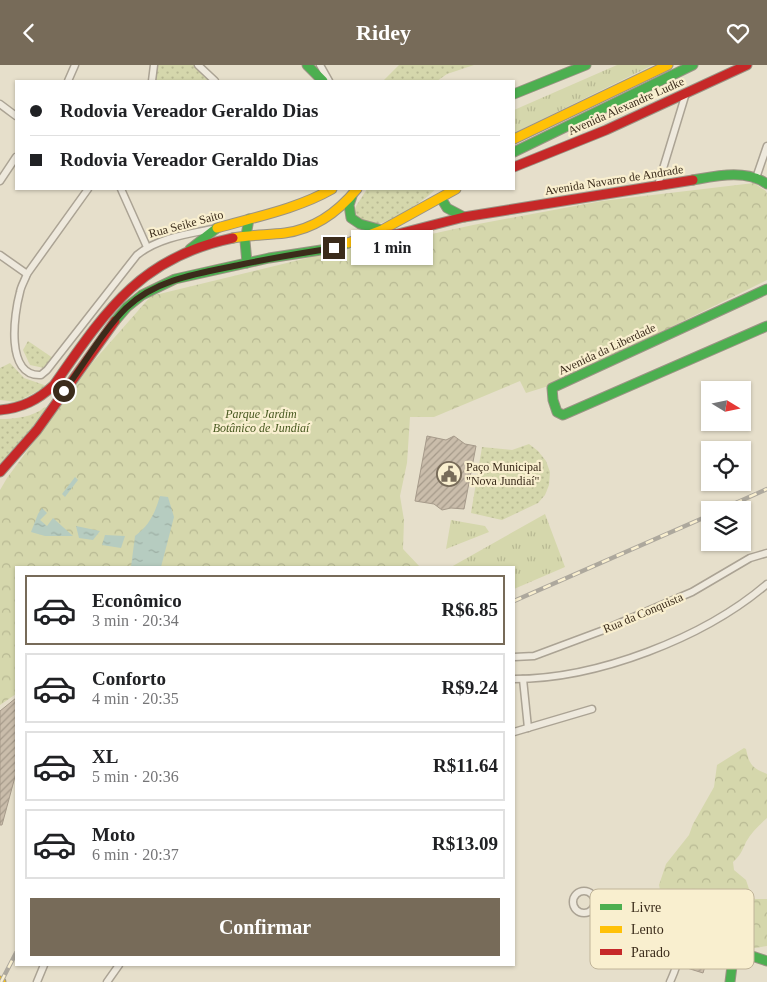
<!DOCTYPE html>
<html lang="pt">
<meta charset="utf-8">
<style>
:root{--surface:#fff;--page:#f2f2f2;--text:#202124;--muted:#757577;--line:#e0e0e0;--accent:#776b59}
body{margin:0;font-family:"Times New Roman",serif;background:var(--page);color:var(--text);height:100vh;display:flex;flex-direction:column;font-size:19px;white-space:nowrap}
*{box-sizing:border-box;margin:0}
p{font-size:16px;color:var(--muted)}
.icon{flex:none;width:28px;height:28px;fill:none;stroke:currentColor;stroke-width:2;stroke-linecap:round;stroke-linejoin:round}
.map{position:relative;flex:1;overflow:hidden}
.side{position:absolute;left:15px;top:501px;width:500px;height:400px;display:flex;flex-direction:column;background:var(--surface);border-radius:0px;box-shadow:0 1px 4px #0004}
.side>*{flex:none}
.guide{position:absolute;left:15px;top:15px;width:500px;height:110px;border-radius:0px;box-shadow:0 1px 4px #0004;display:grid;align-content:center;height:110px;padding:0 15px;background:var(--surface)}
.needle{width:32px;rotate:100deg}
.fabs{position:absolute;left:701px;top:316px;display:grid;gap:10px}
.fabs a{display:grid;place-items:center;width:50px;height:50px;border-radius:0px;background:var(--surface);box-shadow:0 1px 4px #0004;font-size:25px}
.end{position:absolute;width:22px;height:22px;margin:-11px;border:6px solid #3b2c1b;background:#fff;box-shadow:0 0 0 2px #fff}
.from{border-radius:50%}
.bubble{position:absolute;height:35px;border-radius:0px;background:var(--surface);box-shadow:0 1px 4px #0004;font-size:16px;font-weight:700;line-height:35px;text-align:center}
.guide b{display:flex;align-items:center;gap:18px;height:48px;font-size:19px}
.guide b+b{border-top:1px solid var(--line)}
.guide i{width:12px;height:12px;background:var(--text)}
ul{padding:9px 0 0;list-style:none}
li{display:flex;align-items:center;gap:15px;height:70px;margin:0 10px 8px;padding:0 5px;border:2px solid var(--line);border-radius:0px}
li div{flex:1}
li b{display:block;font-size:19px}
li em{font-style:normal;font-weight:700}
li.current{border-color:var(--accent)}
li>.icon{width:45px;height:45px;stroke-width:1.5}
.cta{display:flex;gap:10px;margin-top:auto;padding:10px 15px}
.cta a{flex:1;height:58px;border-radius:0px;background:var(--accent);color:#fff;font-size:20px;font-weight:700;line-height:58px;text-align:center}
header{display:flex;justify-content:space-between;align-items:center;height:65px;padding:0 15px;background:var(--accent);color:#fff;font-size:22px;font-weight:700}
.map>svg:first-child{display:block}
</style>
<header><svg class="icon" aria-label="back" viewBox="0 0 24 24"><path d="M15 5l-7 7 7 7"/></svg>Ridey<svg class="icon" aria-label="heart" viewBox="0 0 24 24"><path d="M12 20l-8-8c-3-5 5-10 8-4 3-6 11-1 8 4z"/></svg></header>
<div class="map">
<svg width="767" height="917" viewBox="0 0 767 917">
<defs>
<pattern id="grass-tufts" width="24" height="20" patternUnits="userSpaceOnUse" patternTransform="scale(1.25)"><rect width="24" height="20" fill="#d5d7ac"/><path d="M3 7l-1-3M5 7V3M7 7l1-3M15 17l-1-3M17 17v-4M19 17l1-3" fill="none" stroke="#b8b993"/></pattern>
<pattern id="forest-crowns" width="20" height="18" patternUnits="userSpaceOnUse" patternTransform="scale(1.25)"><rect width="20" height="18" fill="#d5d7ac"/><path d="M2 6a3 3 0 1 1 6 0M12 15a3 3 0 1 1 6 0" fill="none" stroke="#b8b993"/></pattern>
<pattern id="park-dots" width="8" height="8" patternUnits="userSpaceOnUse" patternTransform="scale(1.25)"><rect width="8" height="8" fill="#d5d7ac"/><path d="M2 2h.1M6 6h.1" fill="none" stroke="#b8b993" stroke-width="1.8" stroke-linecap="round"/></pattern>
<pattern id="water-ripples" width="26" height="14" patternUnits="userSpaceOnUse" patternTransform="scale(1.25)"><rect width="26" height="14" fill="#b6ccc0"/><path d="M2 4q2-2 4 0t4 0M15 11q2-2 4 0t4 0" fill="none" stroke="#9dafa4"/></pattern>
<pattern id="building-hatch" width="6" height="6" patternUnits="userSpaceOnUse" patternTransform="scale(1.25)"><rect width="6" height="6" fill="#cabdab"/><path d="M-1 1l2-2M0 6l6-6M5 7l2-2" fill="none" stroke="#a59a8a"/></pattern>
</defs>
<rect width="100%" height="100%" fill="#e6dfcb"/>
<g fill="url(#grass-tufts)">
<polygon points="617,0 653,0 514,68 514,45"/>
<polygon points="545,449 565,502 514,524 514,502 451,502"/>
<polygon points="451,455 485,461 489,467 446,484"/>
</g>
<g fill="url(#forest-crowns)">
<polygon points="754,118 766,126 767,129 767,215 555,319 526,328 520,316 434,352 410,352 407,398 400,431 404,455 403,484 420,502 16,502 16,629 0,640 0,425 7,413 92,298 151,231 336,186 413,173 473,160 602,136"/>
<path d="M744,683L746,684C749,699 752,703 767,709V753C759,760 751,768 746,777C742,786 740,791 733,797L734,805L746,815L751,830L755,834H767V881L743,885L705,887L675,869L663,839L659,820L666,799L689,770L693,759L714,722L717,700Z"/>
</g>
<g fill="url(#park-dots)">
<polygon points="156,0 203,0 219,16 154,16"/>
<polygon points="399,0 474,0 447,9 437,16 383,16"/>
<path d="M367,124H435C430,133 387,159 377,159C369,159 361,156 354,152L353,146Z"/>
<polygon points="28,276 53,293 44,303 30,300 23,285"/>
<polygon points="10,298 24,313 47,321 17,337 0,335 0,303"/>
<path d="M45,342L48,344L0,399V354C16,354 33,352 45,342Z"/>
<polygon points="529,379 538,386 546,396 550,407 549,420 545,430 538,438 502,455 471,448 482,382 512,385"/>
</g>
<circle fill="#d5d7ac" cx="218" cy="480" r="6"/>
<g fill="url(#water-ripples)">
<polygon points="75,412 78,415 65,432 62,429"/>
<path d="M160,431L168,432L174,452L161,502H131L135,471C149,461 155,448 160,431Z"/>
<polygon points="42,443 47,448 40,455 47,461 53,453 73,471 45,471 31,467 38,449"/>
<polygon points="76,461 100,466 93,475 79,473"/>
<polygon points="105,470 125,471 121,483 102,480"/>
</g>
<g fill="url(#building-hatch)" stroke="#a69a8a">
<polygon points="427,371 446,375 454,371 465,379 476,381 464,444 451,443 442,445 434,439 415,436"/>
<polygon points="16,633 16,708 2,760 0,760 0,646"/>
<polygon points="690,893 706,898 703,908 687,903"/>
</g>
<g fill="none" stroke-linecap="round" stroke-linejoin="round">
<defs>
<g id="street">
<polyline points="198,0 215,16"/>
<polyline points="320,0 329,16"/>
<polyline points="68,16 75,0"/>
<polyline points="152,16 154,0"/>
<polyline points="0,39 16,51"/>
<polyline points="756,113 767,81"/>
<polyline points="0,116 16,92"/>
<polyline points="658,120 686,28"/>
<path d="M88,124L27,209C25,215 21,221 20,227C14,249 5,312 41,310L47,305L137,190C158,173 187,169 213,164"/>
<polyline points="121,124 147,182"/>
<polyline points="0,190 27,209"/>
<polyline points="514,592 534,591 601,566 692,527 750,493 767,488"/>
<path d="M514,614C597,614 704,573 767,519"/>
<polyline points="523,614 528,663"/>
<polyline points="514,667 592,644"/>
<circle cx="584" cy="837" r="11"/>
<path d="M595,842L670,878C683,891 676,903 670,917"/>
<polyline points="37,917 44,900"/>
<polyline points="107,917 119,900"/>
</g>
<g id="fast">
<polyline points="307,0 323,16"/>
<polyline points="514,29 586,0"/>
<polyline points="514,87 693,0"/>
<path d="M693,115C716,111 746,104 767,119"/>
<polyline points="352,131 349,140 351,153 360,159 382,165"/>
<polyline points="441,133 447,143 464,152"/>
<polyline points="190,184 217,163"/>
<polyline points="247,198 245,176 249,154"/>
<polyline points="767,224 552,323 553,335 557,347 563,350 767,261"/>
<polyline points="115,256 127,242 142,230 175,214 269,193 334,183 348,178"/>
<polyline points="730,917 732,901 740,893 752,891 767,896"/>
</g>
<g id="slow">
<polyline points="514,74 668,0"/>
<path d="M217,163C255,152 297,144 332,124"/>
<path d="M233,173C250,170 268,170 285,168C315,164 338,147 357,124"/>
<polyline points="348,178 382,165 456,124"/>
<polyline points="0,916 1,917"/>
</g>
<g id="jam">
<polyline points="514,102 606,65 747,0"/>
<polyline points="373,170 398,169 464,152 693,115"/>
<path d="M0,345C22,343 38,335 54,320C105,247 140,192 233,173"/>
<polyline points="0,407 37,365 115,256"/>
</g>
</defs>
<use href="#street" stroke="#aba394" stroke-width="9"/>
<use href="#fast" stroke="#9a9384" stroke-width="11"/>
<use href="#slow" stroke="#9a9384" stroke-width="11"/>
<use href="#jam" stroke="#9a9384" stroke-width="11"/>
<use href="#street" stroke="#eee9dd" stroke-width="6"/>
<use href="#fast" stroke="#4caf50" stroke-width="9"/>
<use href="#slow" stroke="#ffc107" stroke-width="9"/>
<use href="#jam" stroke="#c62828" stroke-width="9"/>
<defs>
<g id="rail">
<polyline points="720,445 767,424"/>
<polyline points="514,536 710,450"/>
<polyline points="1,917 16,888"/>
</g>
</defs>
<use href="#rail" stroke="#ada89d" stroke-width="4.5"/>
<use href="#rail" stroke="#f9efcf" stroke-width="2.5" stroke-dasharray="8" stroke-linecap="butt"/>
</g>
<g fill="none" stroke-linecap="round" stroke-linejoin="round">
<path stroke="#3b2c1b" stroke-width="6" d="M64,326C85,298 102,267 126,243C156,214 200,208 239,200C271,193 302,188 334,183"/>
</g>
<defs>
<symbol id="civic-ring" viewBox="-11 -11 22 22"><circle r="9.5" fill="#f9efcf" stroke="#776b59" stroke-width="1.5"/><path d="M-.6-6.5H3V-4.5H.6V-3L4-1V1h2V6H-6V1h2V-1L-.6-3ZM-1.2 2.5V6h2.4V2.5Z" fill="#776b59"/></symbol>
</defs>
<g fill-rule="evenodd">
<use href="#civic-ring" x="435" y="395" width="28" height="28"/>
</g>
<g text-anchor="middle" stroke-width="4.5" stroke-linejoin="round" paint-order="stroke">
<g font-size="12" fill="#3b2c1b" stroke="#f9efcf">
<text transform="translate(626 41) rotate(-24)" y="4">Avenida Alexandre Ludke</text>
<text transform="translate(614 115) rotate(-9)" y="4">Avenida Navarro de Andrade</text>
<text transform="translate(186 159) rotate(-15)" y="4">Rua Seike Saito</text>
<text transform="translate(607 284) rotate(-25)" y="4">Avenida da Liberdade</text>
<text transform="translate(643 548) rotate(-23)" y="4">Rua da Conquista</text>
</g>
<g font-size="12" font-style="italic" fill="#485920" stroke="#f9efcf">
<text x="261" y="353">Parque Jardim<tspan x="261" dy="14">Botânico de Jundiaí</tspan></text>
</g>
<g font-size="12" fill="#3b2c1b" stroke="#f9efcf" text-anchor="start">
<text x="466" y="406">Paço Municipal<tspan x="466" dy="14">"Nova Jundiaí"</tspan></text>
</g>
</g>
<rect x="590" y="824" width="164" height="80" rx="8" fill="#f9efcf" stroke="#c0b499" stroke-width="1"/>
<rect x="600" y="839" width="22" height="6" fill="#4caf50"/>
<rect x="600" y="861" width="22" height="7" fill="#ffc107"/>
<rect x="600" y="884" width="22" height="6" fill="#c62828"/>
<g font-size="14" fill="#3b2c1b">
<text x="631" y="847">Livre</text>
<text x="631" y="869">Lento</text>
<text x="631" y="892">Parado</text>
</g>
</svg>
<div class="fabs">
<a><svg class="needle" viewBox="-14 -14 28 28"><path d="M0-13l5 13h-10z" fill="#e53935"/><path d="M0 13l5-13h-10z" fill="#757577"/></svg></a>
<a><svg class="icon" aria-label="locate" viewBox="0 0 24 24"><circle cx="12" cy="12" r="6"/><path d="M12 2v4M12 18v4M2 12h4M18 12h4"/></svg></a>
<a><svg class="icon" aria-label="layers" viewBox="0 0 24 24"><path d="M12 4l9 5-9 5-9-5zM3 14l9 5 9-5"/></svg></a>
</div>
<i class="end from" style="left:64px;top:326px"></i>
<i class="end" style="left:334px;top:183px"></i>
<div class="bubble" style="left:351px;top:165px;width:82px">1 min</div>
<div class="guide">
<b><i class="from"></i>Rodovia Vereador Geraldo Dias</b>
<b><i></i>Rodovia Vereador Geraldo Dias</b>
</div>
<section class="side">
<ul>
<li class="current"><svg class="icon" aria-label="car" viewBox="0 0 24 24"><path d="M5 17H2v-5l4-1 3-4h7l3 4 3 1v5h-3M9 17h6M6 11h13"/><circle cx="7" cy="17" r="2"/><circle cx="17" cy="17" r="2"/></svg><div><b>Econômico</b><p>3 min · 20:34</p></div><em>R$6.85</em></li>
<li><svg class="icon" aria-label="car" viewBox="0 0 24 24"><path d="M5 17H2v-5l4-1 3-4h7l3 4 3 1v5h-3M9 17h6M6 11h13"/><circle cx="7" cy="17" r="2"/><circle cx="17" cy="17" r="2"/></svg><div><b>Conforto</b><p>4 min · 20:35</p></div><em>R$9.24</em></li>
<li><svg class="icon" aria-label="car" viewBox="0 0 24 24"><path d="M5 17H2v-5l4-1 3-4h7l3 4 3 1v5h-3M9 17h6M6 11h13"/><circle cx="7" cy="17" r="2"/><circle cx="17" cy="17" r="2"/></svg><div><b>XL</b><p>5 min · 20:36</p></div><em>R$11.64</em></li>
<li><svg class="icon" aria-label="car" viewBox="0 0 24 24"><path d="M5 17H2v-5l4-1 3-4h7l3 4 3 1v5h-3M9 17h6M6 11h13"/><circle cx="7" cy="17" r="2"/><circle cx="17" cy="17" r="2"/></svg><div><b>Moto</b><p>6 min · 20:37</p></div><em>R$13.09</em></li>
</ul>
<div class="cta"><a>Confirmar</a></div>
</section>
</div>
